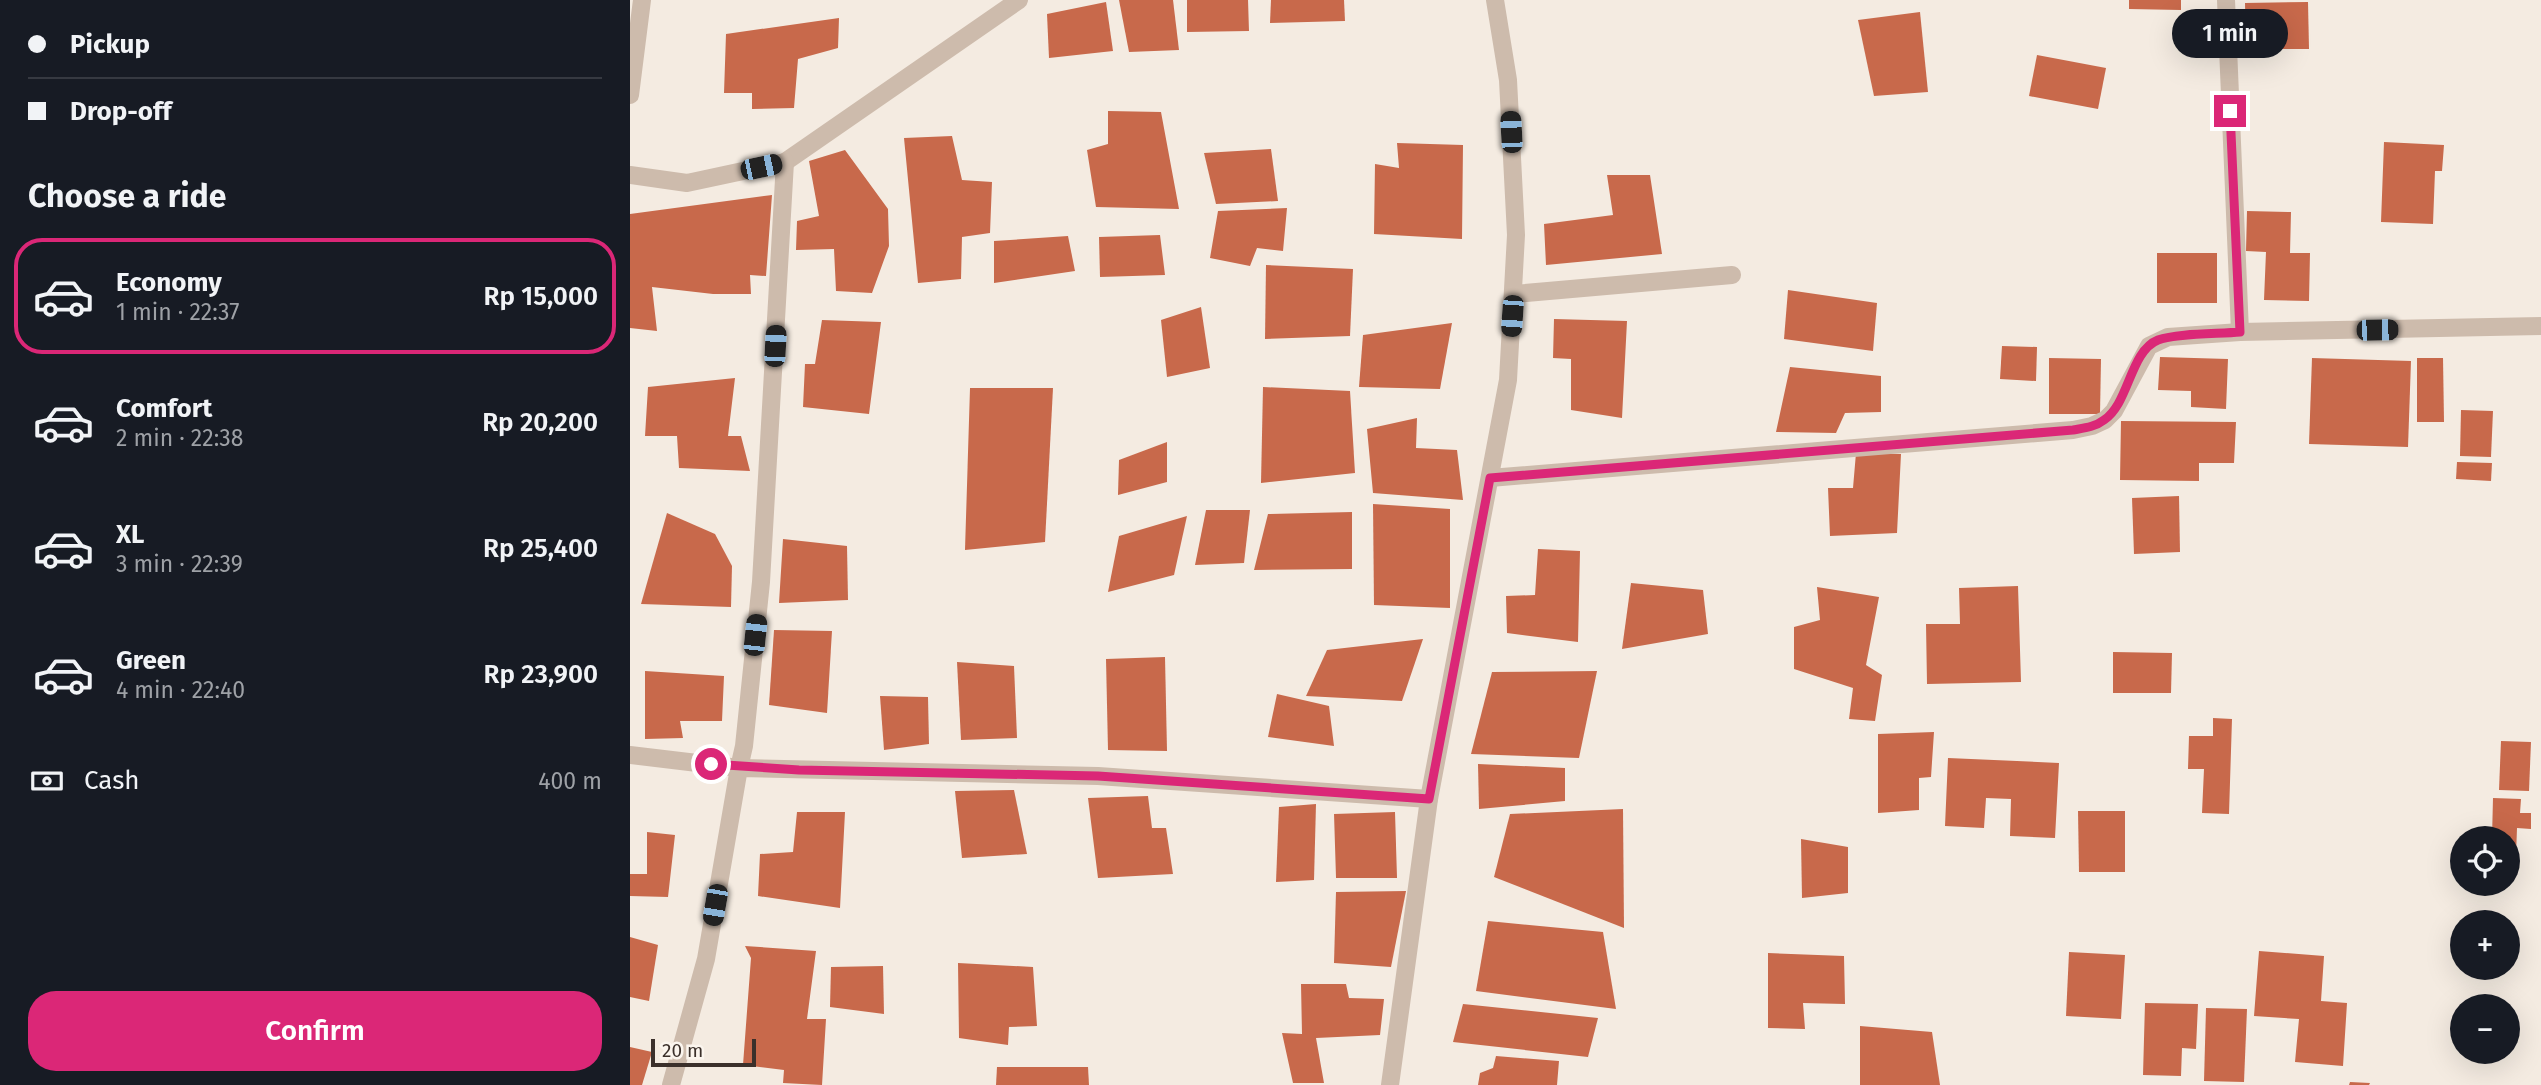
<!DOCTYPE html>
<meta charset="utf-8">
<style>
:root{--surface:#171b24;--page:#242831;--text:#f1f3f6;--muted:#9ea1a6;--line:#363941;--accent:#db2777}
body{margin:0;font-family:"Fira Sans",sans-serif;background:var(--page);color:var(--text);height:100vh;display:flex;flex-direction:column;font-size:26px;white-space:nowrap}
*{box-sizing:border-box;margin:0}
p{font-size:23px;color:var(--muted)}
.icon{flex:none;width:38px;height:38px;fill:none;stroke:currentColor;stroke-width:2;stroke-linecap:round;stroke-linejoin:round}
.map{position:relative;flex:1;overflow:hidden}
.side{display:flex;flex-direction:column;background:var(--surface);width:630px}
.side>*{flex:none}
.guide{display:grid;align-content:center;height:154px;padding:0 28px;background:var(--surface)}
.controls{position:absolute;left:1820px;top:826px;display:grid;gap:14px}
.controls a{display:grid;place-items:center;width:70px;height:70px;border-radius:50%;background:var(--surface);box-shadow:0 7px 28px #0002;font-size:35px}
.scale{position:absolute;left:21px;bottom:18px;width:105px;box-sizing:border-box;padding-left:7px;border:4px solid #3b302b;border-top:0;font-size:19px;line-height:24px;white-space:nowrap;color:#3b302b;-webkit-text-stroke:5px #fbf5ee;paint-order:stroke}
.end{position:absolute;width:32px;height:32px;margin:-16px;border:9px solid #db2777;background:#fff;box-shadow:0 0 0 4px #fff}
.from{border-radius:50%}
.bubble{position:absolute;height:49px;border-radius:24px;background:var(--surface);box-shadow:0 7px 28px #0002;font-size:23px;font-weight:600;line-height:49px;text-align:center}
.car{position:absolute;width:21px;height:42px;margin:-21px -10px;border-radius:9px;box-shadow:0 0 5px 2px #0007;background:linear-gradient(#222 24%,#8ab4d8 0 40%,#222 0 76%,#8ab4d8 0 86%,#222 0)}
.guide b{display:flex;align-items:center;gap:24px;height:66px;font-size:26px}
.guide b+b{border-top:2px solid var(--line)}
.guide i{width:18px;height:18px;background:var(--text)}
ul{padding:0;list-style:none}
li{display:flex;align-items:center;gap:21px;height:116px;margin:0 14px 10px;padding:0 14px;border:4px solid transparent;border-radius:28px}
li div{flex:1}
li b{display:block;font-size:26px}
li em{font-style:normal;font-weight:600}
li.current{border-color:var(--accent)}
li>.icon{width:63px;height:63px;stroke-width:1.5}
h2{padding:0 28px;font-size:32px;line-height:84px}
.pay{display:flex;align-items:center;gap:18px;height:77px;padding:0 28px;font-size:26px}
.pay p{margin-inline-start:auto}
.primary-button{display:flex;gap:14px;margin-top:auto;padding:14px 28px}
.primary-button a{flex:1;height:80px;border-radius:28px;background:var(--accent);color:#fff;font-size:28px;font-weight:600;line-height:80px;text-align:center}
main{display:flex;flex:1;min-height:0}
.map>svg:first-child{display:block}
</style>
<main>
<section class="side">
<div class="guide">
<b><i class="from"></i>Pickup</b>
<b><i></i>Drop-off</b>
</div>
<h2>Choose a ride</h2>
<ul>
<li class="current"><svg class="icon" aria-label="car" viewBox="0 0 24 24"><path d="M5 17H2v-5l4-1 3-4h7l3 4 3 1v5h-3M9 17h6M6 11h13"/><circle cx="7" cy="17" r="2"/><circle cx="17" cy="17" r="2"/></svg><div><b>Economy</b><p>1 min · 22:37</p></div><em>Rp 15,000</em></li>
<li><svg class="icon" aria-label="car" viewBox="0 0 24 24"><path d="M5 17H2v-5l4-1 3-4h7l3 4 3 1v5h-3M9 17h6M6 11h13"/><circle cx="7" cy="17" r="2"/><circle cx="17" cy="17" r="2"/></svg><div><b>Comfort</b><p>2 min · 22:38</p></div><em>Rp 20,200</em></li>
<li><svg class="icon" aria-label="car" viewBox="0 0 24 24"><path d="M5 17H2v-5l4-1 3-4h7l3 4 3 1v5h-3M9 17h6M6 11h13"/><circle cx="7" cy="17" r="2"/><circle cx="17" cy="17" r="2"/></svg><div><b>XL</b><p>3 min · 22:39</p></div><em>Rp 25,400</em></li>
<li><svg class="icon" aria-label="car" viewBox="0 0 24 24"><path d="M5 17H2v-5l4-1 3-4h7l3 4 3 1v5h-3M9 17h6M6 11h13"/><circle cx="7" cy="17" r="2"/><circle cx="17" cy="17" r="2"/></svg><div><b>Green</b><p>4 min · 22:40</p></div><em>Rp 23,900</em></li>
</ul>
<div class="pay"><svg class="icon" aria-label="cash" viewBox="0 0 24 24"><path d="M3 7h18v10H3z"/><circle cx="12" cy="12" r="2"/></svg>Cash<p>400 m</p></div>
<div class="primary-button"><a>Confirm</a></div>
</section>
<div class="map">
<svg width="1911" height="1085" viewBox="0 0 1911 1085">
<rect width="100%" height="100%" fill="#f4ebe1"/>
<g fill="#c8694b">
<polygon points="489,0 543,0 549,50 499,52"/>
<polygon points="557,0 618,0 619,31 557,32"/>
<polygon points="641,0 714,0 715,21 640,23"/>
<polygon points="1499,0 1551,0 1551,10 1499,9"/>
<polygon points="476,2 483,51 419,58 417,14"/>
<polygon points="1678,2 1679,49 1616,49 1615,3"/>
<polygon points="1290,12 1298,92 1244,96 1228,20"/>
<polygon points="209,18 208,48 168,59 164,108 122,109 122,93 94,93 96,34"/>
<polygon points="1407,55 1476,68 1468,109 1399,96"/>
<polygon points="478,111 531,112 549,209 466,207 457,150 478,144"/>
<polygon points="322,136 332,180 362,182 360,233 332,237 331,279 288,283 274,138"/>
<polygon points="1754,142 1814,145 1812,171 1805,171 1803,224 1751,222"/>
<polygon points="767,143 833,145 832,239 744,234 745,164 769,168"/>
<polygon points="641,149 648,201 586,204 574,153"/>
<polygon points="215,150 258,209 259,246 242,293 206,291 204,249 166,250 167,221 189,216 179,161"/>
<polygon points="977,175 1020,175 1032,254 916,265 914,224 983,215"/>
<polygon points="142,195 136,276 120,275 121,294 83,294 22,287 27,331 0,328 0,214"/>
<polygon points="657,208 653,251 627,248 620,266 580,258 588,211"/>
<polygon points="1617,211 1661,212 1660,253 1680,253 1679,301 1634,300 1636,252 1616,251"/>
<polygon points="530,235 535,275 470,277 469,237"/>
<polygon points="438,236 445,271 364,283 364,241"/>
<rect x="1527" y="253" width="60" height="50"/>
<polygon points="636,265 723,269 720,336 635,339"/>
<polygon points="1158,290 1247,303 1243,351 1154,339"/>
<polygon points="571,307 580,368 537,377 531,320"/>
<polygon points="924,319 997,321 992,418 941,410 941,359 923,358"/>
<polygon points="192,320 251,322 239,414 173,407 175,364 185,364"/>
<polygon points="822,323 810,389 729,387 733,335"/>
<polygon points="1372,346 1407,347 1406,381 1370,379"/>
<polygon points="1530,357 1598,359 1596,409 1561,407 1561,391 1528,390"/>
<polygon points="1419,358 1471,359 1470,414 1419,414"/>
<polygon points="1682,358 1781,361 1778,447 1679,444"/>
<polygon points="1787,358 1813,358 1814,422 1787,422"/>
<polygon points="1160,367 1251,376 1251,412 1215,413 1206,433 1146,432"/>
<polygon points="105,378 98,436 111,436 120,471 49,468 47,436 15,436 18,387"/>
<polygon points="633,387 720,391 725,473 631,483"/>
<polygon points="340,388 423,388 415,542 335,550"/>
<polygon points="1831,410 1863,411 1861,457 1830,456"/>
<polygon points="787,418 786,448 827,450 833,500 743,493 737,429"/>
<polygon points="1491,421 1606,422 1604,463 1569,463 1569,481 1490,480"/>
<polygon points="537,442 537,482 488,495 489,460"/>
<polygon points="1226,453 1271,454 1267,533 1200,536 1198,488 1223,488"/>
<polygon points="1827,462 1862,463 1861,481 1826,479"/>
<polygon points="1549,496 1550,552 1504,554 1502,498"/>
<polygon points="743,504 820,509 820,608 744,605"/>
<polygon points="576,510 620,510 614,563 565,565"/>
<polygon points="722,512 722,569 624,570 638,514"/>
<polygon points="37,513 85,534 102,566 101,607 11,604"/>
<polygon points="557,516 544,575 478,592 489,536"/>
<polygon points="153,539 217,546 218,600 149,603"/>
<polygon points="908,549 950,551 948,642 877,633 876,596 905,595"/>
<polygon points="1001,583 1073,590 1078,634 992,649"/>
<polygon points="1388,586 1391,682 1297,684 1296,624 1330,624 1329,588"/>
<polygon points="1187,587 1249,597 1236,665 1252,675 1245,721 1219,719 1223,688 1164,669 1164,627 1190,620"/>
<polygon points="144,630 202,631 197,713 139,705"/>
<polygon points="793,639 772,701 676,696 697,650"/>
<polygon points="1483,652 1542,653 1541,693 1483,693"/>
<polygon points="535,657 537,751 478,750 476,659"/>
<polygon points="327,662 384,666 387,738 331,740"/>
<polygon points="15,671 94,676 92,721 50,721 53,738 15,739"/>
<polygon points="967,671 949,758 841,754 862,672"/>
<polygon points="647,694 699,706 704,746 638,737"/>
<polygon points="250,696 298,697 299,744 254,750"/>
<polygon points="1583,718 1602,719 1599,814 1572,813 1574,769 1558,769 1559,736 1583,736"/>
<polygon points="1304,732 1301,777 1289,778 1289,810 1248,813 1248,734"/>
<polygon points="1871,741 1901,742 1899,791 1869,790"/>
<polygon points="1318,758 1429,763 1425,838 1380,836 1381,799 1356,798 1354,828 1315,826"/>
<polygon points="848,764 935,768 935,801 849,809"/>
<polygon points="384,790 397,854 332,858 325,791"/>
<polygon points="518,796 522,828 536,828 543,874 468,878 458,798"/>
<polygon points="1863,798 1891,799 1890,813 1901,813 1901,829 1887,828 1886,856 1878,856 1878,838 1862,838"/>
<polygon points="686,804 684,880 646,882 649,807"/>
<polygon points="993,809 994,928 864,877 880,814"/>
<polygon points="1448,811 1495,811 1495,872 1449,872"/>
<polygon points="167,812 215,812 210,908 128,896 130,854 163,852"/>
<polygon points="765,812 767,878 706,878 704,814"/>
<polygon points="17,832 45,835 38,897 0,896 0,874 17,874"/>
<polygon points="1171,839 1218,847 1218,893 1172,898"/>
<polygon points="776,891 761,967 704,963 706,892"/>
<polygon points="858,921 973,932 986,1009 846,991"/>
<polygon points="0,937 28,945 19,1001 0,997"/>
<polygon points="115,946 186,951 177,1019 196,1019 192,1085 153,1083 154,1070 113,1065 121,958"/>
<polygon points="1629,951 1694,956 1691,1001 1717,1003 1713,1066 1665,1062 1669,1019 1624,1016"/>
<polygon points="1439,952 1495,955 1491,1019 1436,1016"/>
<polygon points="1138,953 1214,956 1215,1004 1173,1003 1175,1029 1138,1028"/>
<polygon points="328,963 403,967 407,1026 379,1027 378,1045 329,1038"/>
<polygon points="253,966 254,1014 200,1007 201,967"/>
<polygon points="671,984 716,984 719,998 754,999 750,1035 686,1038 694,1083 663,1083 652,1033 672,1034"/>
<polygon points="1515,1003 1568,1004 1566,1049 1552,1048 1551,1076 1513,1075"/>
<polygon points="833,1004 968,1018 958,1057 823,1042"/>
<polygon points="1576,1008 1617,1009 1614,1082 1574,1081"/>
<polygon points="1230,1026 1302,1032 1310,1085 1230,1085"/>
<polygon points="0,1047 22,1052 12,1085 0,1085"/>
<polygon points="866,1056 929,1061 927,1085 848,1085 850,1073 863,1068"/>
<polygon points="367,1067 458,1067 459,1085 366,1085"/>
<polygon points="1720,1082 1740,1083 1739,1085 1719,1085"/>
</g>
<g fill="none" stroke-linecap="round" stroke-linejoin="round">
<g stroke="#cdbbac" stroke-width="18">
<polyline points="1596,0 1610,332"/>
<polyline points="0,95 12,0"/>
<polyline points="0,175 57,183 155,162 389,0"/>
<polyline points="884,294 1102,275"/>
<polyline points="860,478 1443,430 1462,426 1475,420 1484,411 1519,346 1538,337 1610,332 1911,326"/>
<polyline points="0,755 109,768 114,746 131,582 155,162"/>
<polyline points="41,1085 76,959 109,768 468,776 799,799"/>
<polyline points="760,1085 799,799 878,380 886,235 878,80 865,0"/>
</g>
</g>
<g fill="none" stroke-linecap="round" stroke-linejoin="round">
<path stroke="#db2777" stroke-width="9" d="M81,764L169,770L468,776L799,799L860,478L1443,430C1454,428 1465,427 1474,420C1499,404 1500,351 1528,340C1547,333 1588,334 1610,332L1600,111"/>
</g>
</svg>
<div class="controls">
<a><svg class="icon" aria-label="locate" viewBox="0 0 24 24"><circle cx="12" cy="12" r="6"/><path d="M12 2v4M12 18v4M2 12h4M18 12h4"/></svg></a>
<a>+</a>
<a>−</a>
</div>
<div class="scale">20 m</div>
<i class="end from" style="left:81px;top:764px"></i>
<i class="end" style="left:1600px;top:111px"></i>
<div class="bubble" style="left:1542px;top:9px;width:116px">1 min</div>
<i class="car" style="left:881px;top:132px;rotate:357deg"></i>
<i class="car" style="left:131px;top:167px;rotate:78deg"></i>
<i class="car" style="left:882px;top:316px;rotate:184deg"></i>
<i class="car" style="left:1747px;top:330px;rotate:89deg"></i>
<i class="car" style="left:145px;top:346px;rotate:3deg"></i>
<i class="car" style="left:125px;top:635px;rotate:6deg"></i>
<i class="car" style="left:85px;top:905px;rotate:190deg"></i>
</div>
</main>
